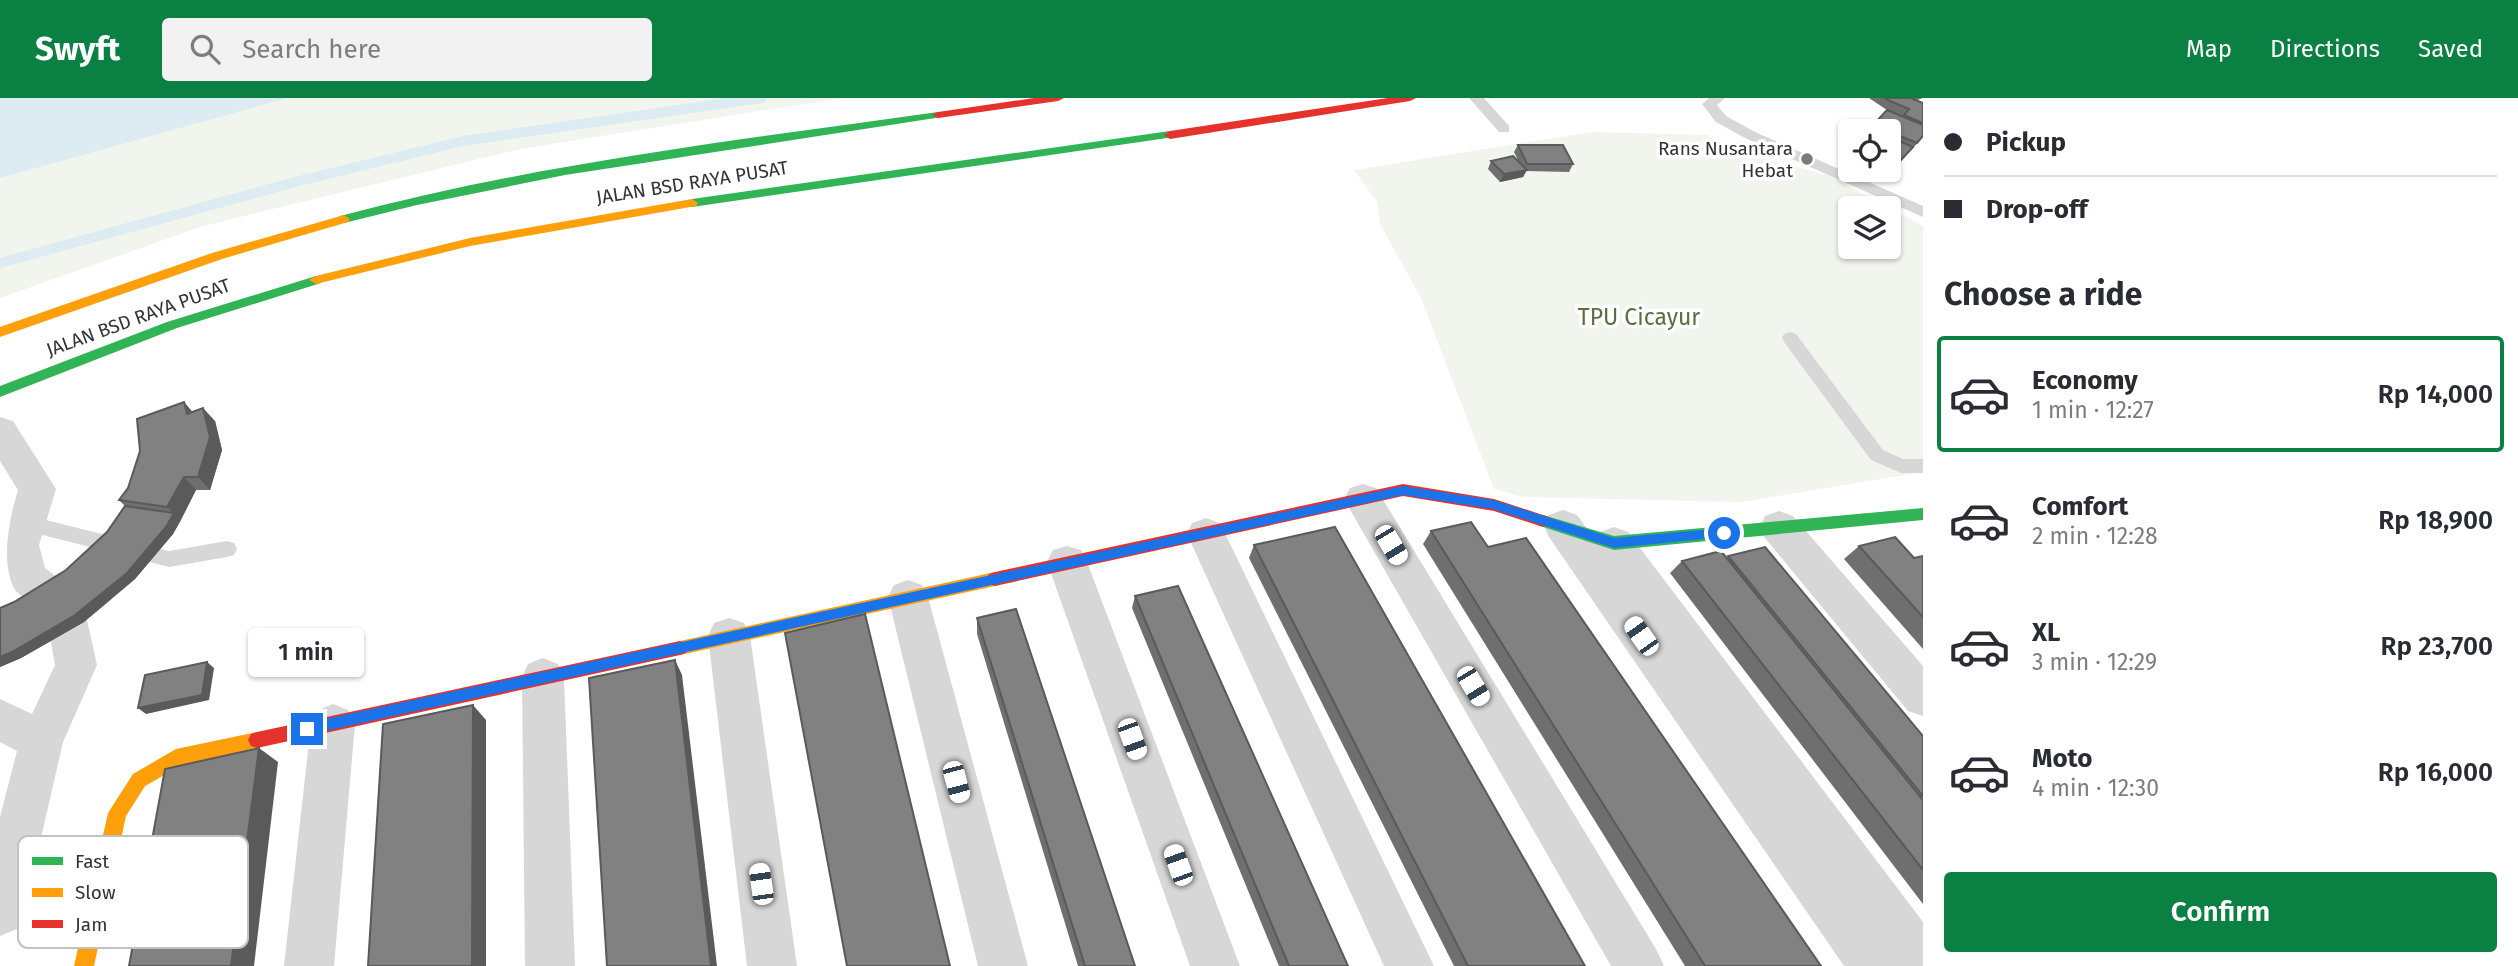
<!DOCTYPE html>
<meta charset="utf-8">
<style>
:root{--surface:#fff;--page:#f2f2f3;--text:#2b2b33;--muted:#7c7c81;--line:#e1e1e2;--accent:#0b8043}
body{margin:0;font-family:"Fira Sans",sans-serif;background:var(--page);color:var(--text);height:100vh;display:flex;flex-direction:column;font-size:26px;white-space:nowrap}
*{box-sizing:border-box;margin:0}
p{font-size:23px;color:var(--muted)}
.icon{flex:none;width:38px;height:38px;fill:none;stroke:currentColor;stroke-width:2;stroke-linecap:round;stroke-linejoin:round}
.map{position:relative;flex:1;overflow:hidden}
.side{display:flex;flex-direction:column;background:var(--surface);width:595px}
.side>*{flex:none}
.guide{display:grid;align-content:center;height:154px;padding:0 21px;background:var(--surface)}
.controls{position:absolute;left:1838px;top:21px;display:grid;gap:14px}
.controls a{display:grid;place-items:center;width:63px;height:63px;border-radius:7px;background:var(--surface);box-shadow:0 2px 5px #0004;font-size:35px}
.end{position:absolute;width:32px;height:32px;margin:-16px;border:9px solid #1a73e8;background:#fff;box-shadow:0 0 0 4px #fff}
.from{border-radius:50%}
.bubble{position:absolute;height:49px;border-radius:7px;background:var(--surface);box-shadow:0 2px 5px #0004;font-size:23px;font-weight:600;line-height:49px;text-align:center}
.car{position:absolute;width:21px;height:42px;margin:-21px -10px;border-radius:9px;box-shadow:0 0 5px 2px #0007;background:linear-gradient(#fff 24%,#345 0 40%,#fff 0 76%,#345 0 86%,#fff 0)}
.guide b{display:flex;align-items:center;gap:24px;height:66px;font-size:26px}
.guide b+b{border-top:2px solid var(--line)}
.guide i{width:18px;height:18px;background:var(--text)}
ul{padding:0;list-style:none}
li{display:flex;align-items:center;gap:21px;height:116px;margin:0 14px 10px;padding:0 7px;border:4px solid transparent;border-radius:7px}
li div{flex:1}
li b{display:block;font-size:26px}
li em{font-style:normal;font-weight:600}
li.active{border-color:var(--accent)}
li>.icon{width:63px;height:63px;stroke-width:1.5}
h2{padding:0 21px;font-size:32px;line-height:84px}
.action{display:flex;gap:14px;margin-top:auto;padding:14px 21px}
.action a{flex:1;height:80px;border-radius:7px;background:var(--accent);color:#fff;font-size:28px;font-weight:600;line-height:80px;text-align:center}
header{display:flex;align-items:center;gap:42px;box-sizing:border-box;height:98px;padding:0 35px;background:var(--accent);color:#fff}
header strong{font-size:33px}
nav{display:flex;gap:38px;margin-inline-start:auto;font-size:24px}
.search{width:490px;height:63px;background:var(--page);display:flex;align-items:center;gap:18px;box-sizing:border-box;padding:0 24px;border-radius:7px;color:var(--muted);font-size:26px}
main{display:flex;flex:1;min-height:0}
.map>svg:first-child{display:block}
</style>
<header>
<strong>Swyft</strong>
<div class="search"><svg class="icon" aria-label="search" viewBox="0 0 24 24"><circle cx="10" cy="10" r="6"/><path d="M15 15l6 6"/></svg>Search here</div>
<nav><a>Map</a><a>Directions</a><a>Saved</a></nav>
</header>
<main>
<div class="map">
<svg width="1923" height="868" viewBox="0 0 1923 868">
<rect width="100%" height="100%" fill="#fff"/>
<g fill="#f1f5ed" fill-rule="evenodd">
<polygon points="0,0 842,0 520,51 203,128 0,200"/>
<path d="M1592,34L1707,37L1725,49L1830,78L1923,128V374L1742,404L1524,399L1494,391L1421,200L1380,126L1377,104L1354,72ZM1850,110H1888V149H1850Z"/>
</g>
<polygon fill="#ddebf3" points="0,0 287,0 0,80"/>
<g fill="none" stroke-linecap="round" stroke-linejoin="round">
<polyline stroke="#ddebf3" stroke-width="10" points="0,165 295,84 463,43 761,0"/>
<g fill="#d7d7d7" fill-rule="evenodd">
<polygon points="1469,0 1484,0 1509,28 1509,34 1499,34"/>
<polygon points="1709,0 1725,0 1717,7 1726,18 1755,34 1923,108 1923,119 1745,40 1716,24 1702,6"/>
<polygon points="1790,234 1796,236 1883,352 1903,361 1923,361 1923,375 1901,375 1871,362 1784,244 1782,240 1784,236"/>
<polygon points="26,417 169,453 227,443 234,445 237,451 234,457 227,459 169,469 19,431 16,425 19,419"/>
</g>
<g fill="#d7d7d7" fill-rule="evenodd">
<path d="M0,319L13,323L56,391L39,447L45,470L78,496L84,508L97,567L63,644L24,814L17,831L0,838V719L17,653L0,644V601L32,616L55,567L46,517C36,509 24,501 15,492C0,465 9,422 18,392L0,363Z"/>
<polygon points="1363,386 1376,390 1656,851 1664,868 1611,868 1344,401 1350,390"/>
<polygon points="1563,412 1577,417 1596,443 1600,434 1614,429 1628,434 1923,824 1923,868 1844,868 1549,439 1544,428 1549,417"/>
<polygon points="1779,413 1793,418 1923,568 1923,618 1908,613 1765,440 1760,429 1765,418"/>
<polygon points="1206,420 1220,425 1434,868 1384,868 1187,436 1192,425"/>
<polygon points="1067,448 1081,452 1087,464 1240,868 1190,868 1047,464 1053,452"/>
<polygon points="908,482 922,487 928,499 1028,868 978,868 888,499 894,487"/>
<polygon points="729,520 744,525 750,538 797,868 747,868 708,538 714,525"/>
<polygon points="543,560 558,566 564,579 575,868 525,868 522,579 528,566"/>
<polygon points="333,606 348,612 355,626 334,868 284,868 311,626 318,612"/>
</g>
<g fill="#30b455" fill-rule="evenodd">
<path d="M938,14L942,15V19L565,77L417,107L344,125L338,121L340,118C535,66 738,42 938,14Z"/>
<polygon points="1170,33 1174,35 1174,39 692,109 686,105 692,101"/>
<polygon points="316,178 321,179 321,185 177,230 0,299 0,288 167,224"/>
<polygon points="1923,410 1923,422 1614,452 1537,427 1535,423 1537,419 1543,417 1614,438"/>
</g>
<g fill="#ff9f0a" fill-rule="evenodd">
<polygon points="692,101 698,105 696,108 470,148 316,186 309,182 316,178 470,140"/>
<polygon points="344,117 350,121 348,124 222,161 0,239 0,229 212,155"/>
<polygon points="995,474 1001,476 1003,481 1001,486 995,488 680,557 674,555 672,550 674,545 680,543"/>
<polygon points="257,634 263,636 266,642 263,648 180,668 145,688 126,718 94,868 74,868 108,715 133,676 176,651"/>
</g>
<g fill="#e5322d" fill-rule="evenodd">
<polygon points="1034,0 1064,0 1058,3 938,20 932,17 938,14"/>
<polygon points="1388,0 1416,0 1410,3 1170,41 1164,37 1170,33"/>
<polygon points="1403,386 1494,401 1549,419 1551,423 1549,427 1543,429 1494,413 1403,398 995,488 989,486 987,481 989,476 995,474"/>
<polygon points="680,543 686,545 688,550 686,555 680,557 257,650 251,648 248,642 251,636 257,634"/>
</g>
</g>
<g fill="#6f6f6f">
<polygon points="1869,0 1923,0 1917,2 1923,5 1923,39 1893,72 1888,70 1888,33 1866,33 1887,12"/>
<polygon points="1518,47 1573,66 1569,74 1526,73 1523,79 1500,84 1488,71 1491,63 1519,64 1514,54"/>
<polygon points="193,314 215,323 222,352 210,392 196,392 173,436 135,481 84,524 21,560 0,569 0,510 14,504 66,472 107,434 125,408 119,402"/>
<polygon points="1431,433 1488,449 1821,868 1685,868 1423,446"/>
<polygon points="1254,447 1585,868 1454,868 1249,460"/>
<polygon points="1859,448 1914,460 1923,458 1923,551 1844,461"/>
<polygon points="1728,458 1923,638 1923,806 1670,475 1682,463 1727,460"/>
<polygon points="1135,498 1348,868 1279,868 1132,510"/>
<polygon points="977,520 1135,868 1078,868 977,536"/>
</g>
<g fill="#5a5a5a">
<polygon points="1527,72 1523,79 1500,84 1504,76"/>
<polygon points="184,304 196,318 187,316"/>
<polygon points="203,310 215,323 222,352 210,392 198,379"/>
<polygon points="184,379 196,392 181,422 167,409"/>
<polygon points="174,415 181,422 173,436 135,481 84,524 21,560 0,569 0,559"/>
<polygon points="675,562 682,577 717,868 711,868"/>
<polygon points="207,564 214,570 209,602 146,616 138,610"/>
<polygon points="473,607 486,622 486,868 472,868"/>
<polygon points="259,650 278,664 254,868 231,868"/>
</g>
<g fill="#818181" stroke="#5a5a5a" stroke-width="2">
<polygon points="1885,0 1911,0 1923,5 1923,25 1904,17 1909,11 1890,3"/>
<polygon points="1887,12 1923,27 1923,38 1917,45 1873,27"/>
<polygon points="1888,38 1913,49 1899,64 1888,60"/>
<polygon points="1518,47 1563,47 1573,66 1527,66"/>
<polygon points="1513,58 1527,72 1504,76 1491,63"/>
<polygon points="184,304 187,316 203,310 210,339 198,379 184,379 167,409 119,402 128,390 140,353 137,321"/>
<polygon points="125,408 174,415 166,429 127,475 75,517 12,554 0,559 0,510 14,504 66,472 107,434"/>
<polygon points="1471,424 1488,449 1526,440 1821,868 1705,868 1431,433"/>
<polygon points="1335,429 1585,868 1468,868 1254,447"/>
<polygon points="1895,439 1914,460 1923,458 1923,519 1859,448"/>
<polygon points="1765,449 1923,638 1923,698 1728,458"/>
<polygon points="1721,453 1923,702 1923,772 1682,463"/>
<polygon points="1178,488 1348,868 1289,868 1135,498"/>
<polygon points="1016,511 1135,868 1085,868 977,520"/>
<polygon points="865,516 950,868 847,868 785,535"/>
<polygon points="675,562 711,868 607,868 589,580"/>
<polygon points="207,564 202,597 138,610 145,577"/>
<polygon points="473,607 472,868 368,868 383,626"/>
<polygon points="259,650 231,868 129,868 165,671"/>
</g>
<polygon fill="#1a73e8" points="1403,388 1493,402 1614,440 1724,430 1730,435 1724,439 1614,450 1493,411 1403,397 307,637 300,631 307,625"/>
<circle fill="#7a7a7a" stroke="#fff" stroke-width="2.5" cx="1807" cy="61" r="7"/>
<g text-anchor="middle" stroke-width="7" stroke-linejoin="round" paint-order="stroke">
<g font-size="19" fill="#333" stroke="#fff" text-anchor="end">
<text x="1793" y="57">Rans Nusantara<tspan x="1793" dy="22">Hebat</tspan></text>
</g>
<g font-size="19" fill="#333" stroke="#fff">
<text transform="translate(692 84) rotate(-9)" y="7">JALAN BSD RAYA PUSAT</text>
<text transform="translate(138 219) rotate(-20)" y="7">JALAN BSD RAYA PUSAT</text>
</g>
<g font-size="23" fill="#56703f" stroke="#fff">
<text x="1639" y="227">TPU Cicayur</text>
</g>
</g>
<rect x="18" y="738" width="230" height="112" rx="10" fill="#fff" stroke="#c2c2c2" stroke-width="2"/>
<rect x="32" y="759" width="31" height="8" fill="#30b455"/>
<rect x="32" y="790" width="31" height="9" fill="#ff9f0a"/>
<rect x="32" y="822" width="31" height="8" fill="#e5322d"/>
<g font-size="19" fill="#333">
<text x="75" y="770">Fast</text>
<text x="75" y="801">Slow</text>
<text x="75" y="833">Jam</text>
</g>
</svg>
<div class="controls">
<a><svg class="icon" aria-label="locate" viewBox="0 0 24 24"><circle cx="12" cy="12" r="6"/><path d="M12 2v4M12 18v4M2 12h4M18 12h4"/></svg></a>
<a><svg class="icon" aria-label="layers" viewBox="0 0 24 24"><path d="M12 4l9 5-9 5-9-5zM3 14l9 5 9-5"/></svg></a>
</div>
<i class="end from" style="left:1724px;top:435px"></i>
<i class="end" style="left:307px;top:631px"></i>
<div class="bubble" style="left:248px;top:530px;width:116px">1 min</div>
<i class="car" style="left:1391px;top:447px;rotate:149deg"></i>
<i class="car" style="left:1641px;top:538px;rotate:325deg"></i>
<i class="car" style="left:1473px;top:588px;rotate:149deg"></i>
<i class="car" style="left:1132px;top:641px;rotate:160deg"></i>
<i class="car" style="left:956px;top:684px;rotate:165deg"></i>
<i class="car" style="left:1178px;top:767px;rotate:340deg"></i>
<i class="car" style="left:761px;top:786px;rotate:352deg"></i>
</div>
<section class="side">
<div class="guide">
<b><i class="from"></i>Pickup</b>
<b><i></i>Drop-off</b>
</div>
<h2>Choose a ride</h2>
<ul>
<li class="active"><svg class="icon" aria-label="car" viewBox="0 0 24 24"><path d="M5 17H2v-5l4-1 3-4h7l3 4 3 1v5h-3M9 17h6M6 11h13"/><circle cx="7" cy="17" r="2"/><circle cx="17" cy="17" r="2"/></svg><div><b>Economy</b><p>1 min · 12:27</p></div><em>Rp 14,000</em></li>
<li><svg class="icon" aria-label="car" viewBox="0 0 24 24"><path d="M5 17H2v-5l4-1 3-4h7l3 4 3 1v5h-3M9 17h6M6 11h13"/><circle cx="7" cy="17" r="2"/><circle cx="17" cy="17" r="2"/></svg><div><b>Comfort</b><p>2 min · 12:28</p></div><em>Rp 18,900</em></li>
<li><svg class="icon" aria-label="car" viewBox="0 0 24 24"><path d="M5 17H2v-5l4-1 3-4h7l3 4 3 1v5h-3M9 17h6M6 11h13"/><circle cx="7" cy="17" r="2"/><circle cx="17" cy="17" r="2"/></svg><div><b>XL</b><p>3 min · 12:29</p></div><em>Rp 23,700</em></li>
<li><svg class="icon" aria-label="car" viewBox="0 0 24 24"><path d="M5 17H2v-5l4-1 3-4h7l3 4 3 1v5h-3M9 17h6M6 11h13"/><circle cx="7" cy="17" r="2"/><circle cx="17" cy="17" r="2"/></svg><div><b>Moto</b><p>4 min · 12:30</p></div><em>Rp 16,000</em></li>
</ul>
<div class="action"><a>Confirm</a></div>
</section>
</main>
